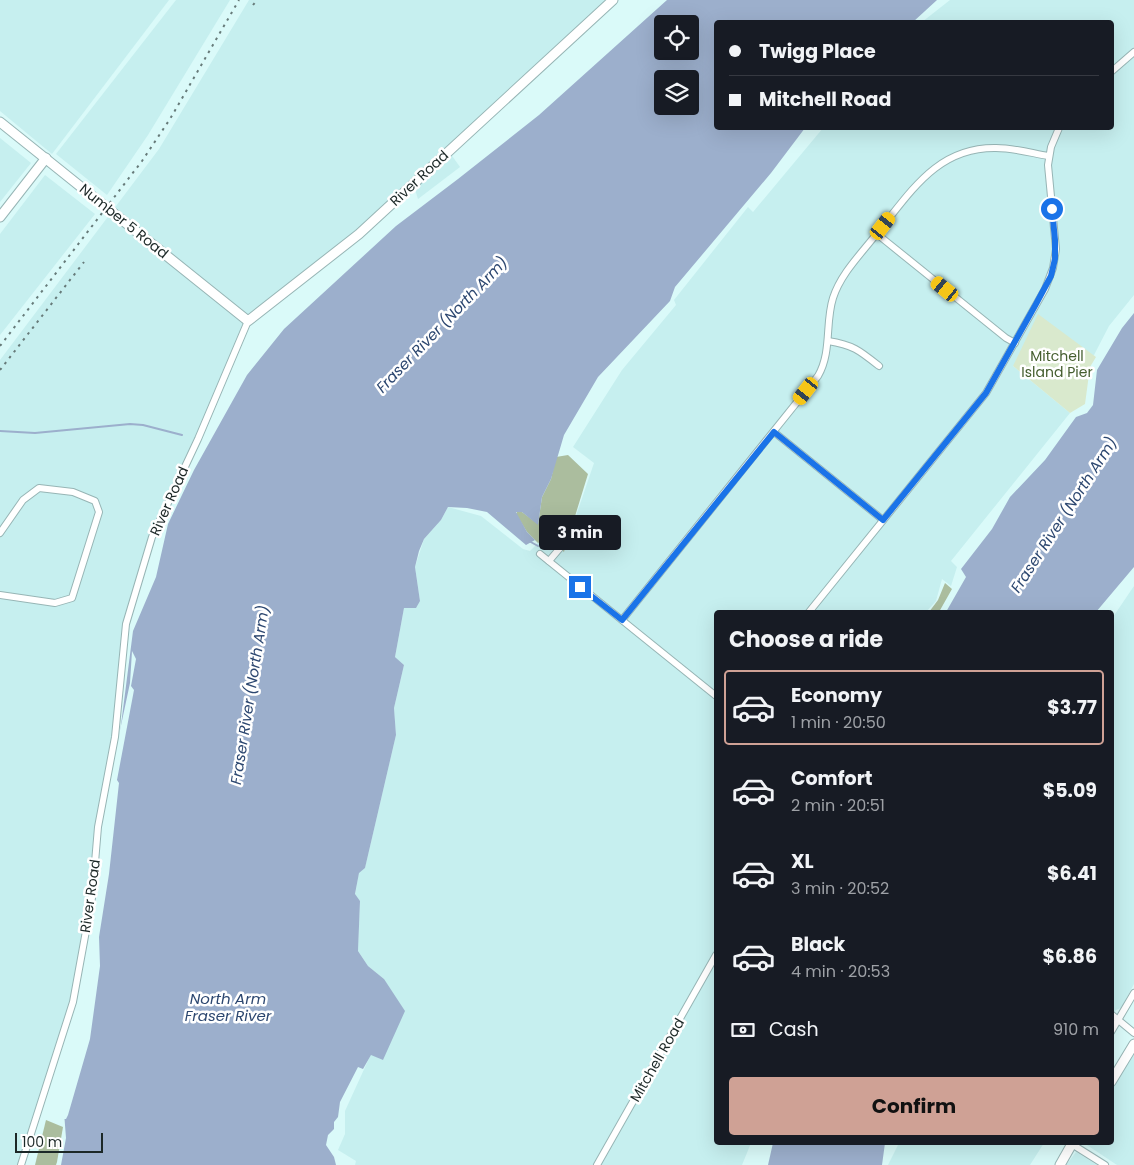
<!DOCTYPE html>
<meta charset="utf-8">
<style>
:root{--surface:#171b24;--page:#242831;--text:#f1f3f6;--muted:#9ea1a6;--line:#363941;--accent:#cfa195}
body{margin:0;font-family:Poppins,sans-serif;background:var(--page);color:var(--text);height:100vh;display:flex;flex-direction:column;font-size:19px;white-space:nowrap}
*{box-sizing:border-box;margin:0}
p{font-size:16px;color:var(--muted)}
.icon{flex:none;width:28px;height:28px;fill:none;stroke:currentColor;stroke-width:2;stroke-linecap:round;stroke-linejoin:round}
.map{position:relative;flex:1;overflow:hidden}
.sheet{position:absolute;left:714px;top:610px;width:400px;height:535px;display:flex;flex-direction:column;background:var(--surface);border-radius:5px;box-shadow:0 5px 20px #0002}
.sheet>*{flex:none}
.guide{position:absolute;left:714px;top:20px;width:400px;height:110px;border-radius:5px;box-shadow:0 5px 20px #0002;display:grid;align-content:center;height:110px;padding:0 15px;background:var(--surface)}
.fabs{position:absolute;left:654px;top:15px;display:grid;gap:10px}
.fabs a{display:grid;place-items:center;width:45px;height:45px;border-radius:5px;background:var(--surface);box-shadow:0 5px 20px #0002;font-size:25px}
.scale{position:absolute;left:15px;bottom:12px;width:88px;box-sizing:border-box;padding-left:5px;border:2px solid #1c2827;border-top:0;font-size:14px;line-height:18px;white-space:nowrap;color:#1c2827;-webkit-text-stroke:4px #fff;paint-order:stroke}
.end{position:absolute;width:22px;height:22px;margin:-11px;border:6px solid #1a73e8;background:#fff;box-shadow:0 0 0 2px #fff}
.from{border-radius:50%}
.bubble{position:absolute;height:35px;border-radius:5px;background:var(--surface);box-shadow:0 5px 20px #0002;font-size:16px;font-weight:700;line-height:35px;text-align:center}
.car{position:absolute;width:15px;height:30px;margin:-15px -8px;border-radius:6px;box-shadow:0 0 4px 1px #0007;background:linear-gradient(#f5c518 24%,#345 0 40%,#f5c518 0 76%,#345 0 86%,#f5c518 0)}
.guide b{display:flex;align-items:center;gap:18px;height:48px;font-size:19px}
.guide b+b{border-top:1px solid var(--line)}
.guide i{width:12px;height:12px;background:var(--text)}
ul{padding:0;list-style:none}
li{display:flex;align-items:center;gap:15px;height:75px;margin:0 10px 8px;padding:0 5px;border:2px solid transparent;border-radius:5px}
li div{flex:1}
li b{display:block;font-size:19px}
li em{font-style:normal;font-weight:700}
li.current{border-color:var(--accent)}
li>.icon{width:45px;height:45px;stroke-width:1.5}
h2{padding:0 15px;font-size:22px;line-height:60px}
.pay{display:flex;align-items:center;gap:12px;height:55px;padding:0 15px;font-size:19px}
.pay p{margin-inline-start:auto}
.cta{display:flex;gap:10px;margin-top:auto;padding:10px 15px}
.cta a{flex:1;height:58px;border-radius:5px;background:var(--accent);color:#111;font-size:20px;font-weight:700;line-height:58px;text-align:center}
.map>svg:first-child{display:block}
</style>
<div class="map">
<svg width="1134" height="1165" viewBox="0 0 1134 1165">
<rect width="100%" height="100%" fill="#dafaf9"/>
<g fill="#c6efef">
<polygon points="0,0 169,0 52,154 0,111"/>
<polygon points="176,0 230,0 148,135 107,195 56,154"/>
<polygon points="249,0 613,0 359,234 248,321 152,537 126,624 115,737 73,1002 21,1165 0,1165 0,360 159,149"/>
<polygon points="950,0 1134,0 1134,295 1109,326 1094,355 1013,366 1070,413 951,561 957,567 951,586 942,579 936,601 926,612 716,612 716,1142 751,1143 742,1165 355,1165 356,1161 338,1150 345,1134 345,1111 371,1054 383,1060 384,979 368,966 358,951 360,901 355,895 359,872 365,868 396,735 394,708 404,665 395,657 404,608 420,601 415,567 424,539 441,520 448,507 481,516 523,549 530,551 538,543 548,538 564,551 594,463 573,447 622,370 676,305 674,300 748,207 753,212 823,128 1111,128 1111,22 922,22"/>
<polygon points="0,138 31,163 0,202"/>
<polygon points="450,153 460,167 418,199 414,186"/>
<polygon points="45,175 95,214 0,335 0,234"/>
<polygon points="1134,586 1134,984 1121,1008 1116,1010 1111,1017 1111,620"/>
<polygon points="1134,1050 1134,1165 1117,1165 1084,1143 1111,1142 1111,1088"/>
<polygon points="899,1143 899,1142 1044,1143 1030,1165 888,1165"/>
<polygon points="1076,1152 1078,1153 1097,1165 1066,1165"/>
</g>
<polygon fill="#d9e9cd" points="1038,314 1096,357 1090,367 1085,404 1070,413 1013,366"/>
<g fill="#abbd9e">
<polygon points="568,455 588,474 564,552 548,538 538,543 527,532 516,514 517,512 522,512 538,524 542,497 551,479 556,457"/>
<polygon points="945,583 952,589 939,612 929,612 938,600"/>
<polygon points="46,1120 63,1127 57,1162 56,1165 35,1165"/>
</g>
<g fill="#9cafcc" fill-rule="evenodd">
<path d="M667,0H937L913,22H716V128H805L771,173L675,287L670,301L598,377L564,435L551,479L542,497L538,525L522,512H516L527,532L535,540L526,545L487,512L467,508L448,507L441,520L424,539L419,551L415,567L420,601L416,608H404L395,657L404,665L394,708L396,735L365,868L359,873L355,894L360,901L358,951L368,966L384,979L405,1011L383,1060L371,1055L363,1069L358,1067L340,1102L338,1117L334,1122V1129L328,1135L326,1145L334,1157L336,1165H61L66,1138L64,1112L84,1033L104,858L133,631L156,577L168,524L194,470L247,375L284,329L396,226L458,179L539,115ZM662,24H690V51H662ZM662,79H690V106H662Z"/>
<polygon points="1134,313 1134,567 1096,612 946,612 966,577 961,569 992,529 1010,497 1045,460 1076,417 1087,413 1093,405 1097,370 1122,328"/>
<polygon points="773,1143 773,1142 885,1143 882,1165 768,1165"/>
</g>
<polygon fill="#dafaf9" points="132,651 136,659 131,686 134,690 117,780 119,783 109,874 99,937 100,966 90,1039 68,1115 66,1119 62,1119 62,1112 81,1033 92,927 116,749 130,683"/>
<g fill="none" stroke-linecap="round" stroke-linejoin="round">
<g stroke="#9cafcc" stroke-width="2">
<polyline points="0,431 35,433 130,424 143,425 182,435"/>
<polyline points="529,541 538,546"/>
</g>
<defs>
<g id="minor">
<polyline points="1111,72 1134,52"/>
<polyline points="877,234 1006,338 1015,343"/>
<path d="M828,341C853,345 859,350 879,366"/>
<polyline points="774,432 883,520"/>
<polyline points="0,533 23,500 39,488 73,492 95,501 99,512 72,598 55,603 0,595"/>
<polyline points="540,554 716,696"/>
<polyline points="549,561 560,548"/>
<polyline points="809,612 986,393 1045,289 1053,268 1056,249 1048,165 1051,147 1059,128"/>
<path d="M622,620L818,376C832,352 825,323 833,298C841,273 862,253 878,232C911,192 937,147 996,148C1014,148 1031,153 1048,156"/>
<polyline points="1111,1014 1134,1033"/>
<polyline points="1111,1032 1134,993"/>
<polyline points="1070,1143 1105,1165"/>
<polyline points="21,1165 73,1002 92,898 98,827 115,737 126,624 152,537 198,439 248,321"/>
<polyline points="597,1165 716,955"/>
</g>
<g id="tertiary">
<polyline points="0,122 248,321 359,234 613,0"/>
<polyline points="0,217 46,158"/>
<polyline points="1111,1082 1134,1044"/>
<polyline points="1060,1165 1073,1142"/>
</g>
</defs>
<use href="#minor" stroke="#97b5b5" stroke-width="8"/>
<use href="#tertiary" stroke="#97b5b5" stroke-width="11"/>
<use href="#minor" stroke="#fff" stroke-width="6"/>
<use href="#tertiary" stroke="#fff" stroke-width="9"/>
<g stroke="#677b7a" stroke-width="2" stroke-dasharray="2.5 5" stroke-linecap="butt">
<polyline points="253,5 257,0"/>
<polyline points="0,346 142,161 170,119 239,0"/>
<polyline points="0,370 84,262"/>
</g>
</g>
<g fill="none" stroke-linecap="round" stroke-linejoin="round">
<polyline stroke="#1a73e8" stroke-width="6" points="580,587 622,620 774,432 883,520 986,393 1036,304 1051,276 1055,259 1055,240 1052,209"/>
</g>
<g text-anchor="middle" stroke-width="5" stroke-linejoin="round" paint-order="stroke">
<g font-size="14" fill="#1c2827" stroke="#fff">
<text transform="translate(419 178) rotate(-43)" y="5">River Road</text>
<text transform="translate(124 221) rotate(39)" y="5">Number 5 Road</text>
<text transform="translate(169 501) rotate(-66)" y="5">River Road</text>
<text transform="translate(90 896) rotate(-82)" y="5">River Road</text>
<text transform="translate(657 1060) rotate(-60)" y="5">Mitchell Road</text>
</g>
<g font-size="14" fill="#455e2f" stroke="#fff">
<text x="1057" y="361">Mitchell<tspan x="1057" dy="16">Island Pier</tspan></text>
</g>
<g font-size="15" font-style="italic" fill="#2c4770" stroke="#fff">
<text transform="translate(442 325) rotate(-46)" y="5">Fraser River (North Arm)</text>
<text transform="translate(1064 515) rotate(-57)" y="5">Fraser River (North Arm)</text>
<text transform="translate(250 695) rotate(-81)" y="5">Fraser River (North Arm)</text>
<text x="228" y="1004">North Arm<tspan x="228" dy="17">Fraser River</tspan></text>
</g>
</g>
</svg>
<div class="fabs">
<a><svg class="icon" aria-label="locate" viewBox="0 0 24 24"><circle cx="12" cy="12" r="6"/><path d="M12 2v4M12 18v4M2 12h4M18 12h4"/></svg></a>
<a><svg class="icon" aria-label="layers" viewBox="0 0 24 24"><path d="M12 4l9 5-9 5-9-5zM3 14l9 5 9-5"/></svg></a>
</div>
<div class="scale">100 m</div>
<i class="end from" style="left:1052px;top:209px"></i>
<i class="end" style="left:580px;top:587px"></i>
<div class="bubble" style="left:539px;top:515px;width:82px">3 min</div>
<i class="car" style="left:883px;top:226px;rotate:38deg"></i>
<i class="car" style="left:945px;top:289px;rotate:309deg"></i>
<i class="car" style="left:806px;top:391px;rotate:218deg"></i>
<div class="guide">
<b><i class="from"></i>Twigg Place</b>
<b><i></i>Mitchell Road</b>
</div>
<section class="sheet">
<h2>Choose a ride</h2>
<ul>
<li class="current"><svg class="icon" aria-label="car" viewBox="0 0 24 24"><path d="M5 17H2v-5l4-1 3-4h7l3 4 3 1v5h-3M9 17h6M6 11h13"/><circle cx="7" cy="17" r="2"/><circle cx="17" cy="17" r="2"/></svg><div><b>Economy</b><p>1 min · 20:50</p></div><em>$3.77</em></li>
<li><svg class="icon" aria-label="car" viewBox="0 0 24 24"><path d="M5 17H2v-5l4-1 3-4h7l3 4 3 1v5h-3M9 17h6M6 11h13"/><circle cx="7" cy="17" r="2"/><circle cx="17" cy="17" r="2"/></svg><div><b>Comfort</b><p>2 min · 20:51</p></div><em>$5.09</em></li>
<li><svg class="icon" aria-label="car" viewBox="0 0 24 24"><path d="M5 17H2v-5l4-1 3-4h7l3 4 3 1v5h-3M9 17h6M6 11h13"/><circle cx="7" cy="17" r="2"/><circle cx="17" cy="17" r="2"/></svg><div><b>XL</b><p>3 min · 20:52</p></div><em>$6.41</em></li>
<li><svg class="icon" aria-label="car" viewBox="0 0 24 24"><path d="M5 17H2v-5l4-1 3-4h7l3 4 3 1v5h-3M9 17h6M6 11h13"/><circle cx="7" cy="17" r="2"/><circle cx="17" cy="17" r="2"/></svg><div><b>Black</b><p>4 min · 20:53</p></div><em>$6.86</em></li>
</ul>
<div class="pay"><svg class="icon" aria-label="cash" viewBox="0 0 24 24"><path d="M3 7h18v10H3z"/><circle cx="12" cy="12" r="2"/></svg>Cash<p>910 m</p></div>
<div class="cta"><a>Confirm</a></div>
</section>
</div>
